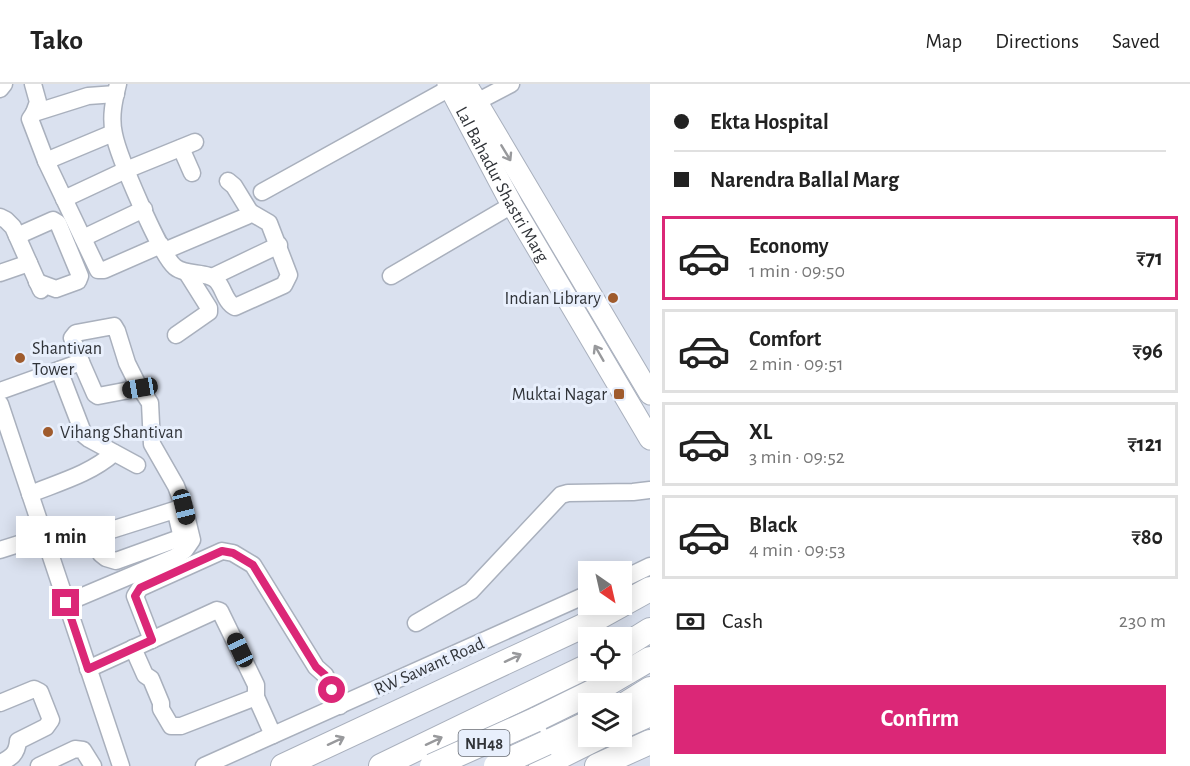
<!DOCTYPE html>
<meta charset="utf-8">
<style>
:root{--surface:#fff;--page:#f2f2f2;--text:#222;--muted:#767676;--line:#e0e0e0;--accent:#db2777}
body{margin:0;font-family:"Alegreya Sans",sans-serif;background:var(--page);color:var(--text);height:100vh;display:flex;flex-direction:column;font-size:22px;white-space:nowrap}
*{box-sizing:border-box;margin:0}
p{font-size:20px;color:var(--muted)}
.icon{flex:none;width:33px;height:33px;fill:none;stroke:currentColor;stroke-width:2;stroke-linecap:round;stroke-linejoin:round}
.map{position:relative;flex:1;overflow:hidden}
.side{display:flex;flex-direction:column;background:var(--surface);width:540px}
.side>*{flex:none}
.banner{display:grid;align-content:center;height:132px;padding:0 24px;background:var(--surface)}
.needle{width:39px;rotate:146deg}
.controls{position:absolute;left:578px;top:477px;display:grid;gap:12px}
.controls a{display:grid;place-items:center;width:54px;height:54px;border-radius:0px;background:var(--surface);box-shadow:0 3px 15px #0003;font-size:30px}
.end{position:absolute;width:27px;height:27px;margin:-14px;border:8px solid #db2777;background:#fff;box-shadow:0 0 0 3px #fff}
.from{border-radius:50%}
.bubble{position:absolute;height:42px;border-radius:0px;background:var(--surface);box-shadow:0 3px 15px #0003;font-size:20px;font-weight:700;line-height:42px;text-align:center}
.car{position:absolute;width:18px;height:36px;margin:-18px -9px;border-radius:8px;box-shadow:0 0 4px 2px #0007;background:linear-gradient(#222 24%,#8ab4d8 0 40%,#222 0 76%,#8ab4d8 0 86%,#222 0)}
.banner b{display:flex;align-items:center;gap:21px;height:57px;font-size:22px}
.banner b+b{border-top:2px solid var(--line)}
.banner i{width:15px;height:15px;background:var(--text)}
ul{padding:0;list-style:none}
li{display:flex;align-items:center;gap:18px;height:84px;margin:0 12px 9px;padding:0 12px;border:3px solid var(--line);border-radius:0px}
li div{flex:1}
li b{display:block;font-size:22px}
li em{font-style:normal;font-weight:700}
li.active{border-color:var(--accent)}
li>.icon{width:54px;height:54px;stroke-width:1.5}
.pay{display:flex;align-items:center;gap:15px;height:66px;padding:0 24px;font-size:22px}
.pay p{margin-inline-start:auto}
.primary-button{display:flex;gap:12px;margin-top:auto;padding:12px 24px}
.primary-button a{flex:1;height:69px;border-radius:0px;background:var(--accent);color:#fff;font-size:24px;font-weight:700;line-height:69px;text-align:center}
header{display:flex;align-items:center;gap:36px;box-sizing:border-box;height:84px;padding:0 30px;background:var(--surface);border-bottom:2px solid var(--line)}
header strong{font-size:28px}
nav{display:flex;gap:33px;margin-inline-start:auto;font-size:21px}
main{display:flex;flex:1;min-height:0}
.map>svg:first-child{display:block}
</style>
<header>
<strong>Tako</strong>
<nav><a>Map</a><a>Directions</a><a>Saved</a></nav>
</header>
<main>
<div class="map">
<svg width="650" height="682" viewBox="0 0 650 682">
<rect width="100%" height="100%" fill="#dae1ef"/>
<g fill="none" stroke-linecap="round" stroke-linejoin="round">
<defs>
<g id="minor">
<polyline points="33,0 38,18 34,29"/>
<path d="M118,0C114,16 110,33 114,50C118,71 160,171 175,183C186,192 209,187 217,197C224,205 225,218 235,223L284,201L289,191L269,139L250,128"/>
<polyline points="0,5 4,0"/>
<polyline points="467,23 511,0"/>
<polyline points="113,49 46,77 98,186 104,186 161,161"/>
<polyline points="181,64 192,89"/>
<polyline points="46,77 30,35 34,29 88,12 116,10"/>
<polyline points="262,108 450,4"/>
<polyline points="64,115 126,86 195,58"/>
<polyline points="0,133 6,136 13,143 41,206"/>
<polyline points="17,152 53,136 58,139 80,192 78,197 56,205 37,198"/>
<polyline points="83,154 144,125"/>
<polyline points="164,167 247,132 250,128 234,102 228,97"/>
<polyline points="0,189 29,179"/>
<polyline points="391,192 512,121"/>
<polyline points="212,193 279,161"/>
<polyline points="176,251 209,228 209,224 187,189"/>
<polyline points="81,278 95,310 98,312 140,304"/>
<polyline points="59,286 84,351 89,355 137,381"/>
<polyline points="0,307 81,278 72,254 76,249 114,242 117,247 127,279 137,299 150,319 152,360 176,402 184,423 192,456 185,466 175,473 66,519"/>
<polyline points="0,320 121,682"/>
<path d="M30,410C60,398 90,390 114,369"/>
<polyline points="177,433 181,450 181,452 177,455 116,477 106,474 101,470 100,455 108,447 184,423"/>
<polyline points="0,466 44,452"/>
<polyline points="621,496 650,482"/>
<polyline points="416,539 471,507 561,411 568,409 633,408 650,406"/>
<polyline points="152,556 135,512 140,504 222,467 233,469 253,481 316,583 325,591 340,622"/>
<polyline points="133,564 145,591 151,595 161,619 161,625 171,642 181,642 256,613"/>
<polyline points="88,585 217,526 220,527 256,601 256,613 273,651"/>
<path d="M0,619L34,605L40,608L51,636L46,643L18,657C17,670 11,674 0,679"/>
<polyline points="39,682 75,665 83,666 93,682"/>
<polyline points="204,682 588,510"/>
</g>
<g id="major">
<path id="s1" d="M448,0L512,121L650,355"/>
<polyline points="466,0 650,310"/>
</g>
<g id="highway">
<polyline points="621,564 650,546"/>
<polyline points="621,623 650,605"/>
<polyline points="535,636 600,604 650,575"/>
<polyline points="532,643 549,679"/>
<polyline points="621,643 650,630"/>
<polyline points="546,659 588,639"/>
<polyline points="283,682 583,542 650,505"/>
<polyline points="381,682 588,582"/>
<polyline points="541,682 601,652"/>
<polyline points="597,682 650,658"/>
</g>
</defs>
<use href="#minor" stroke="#a9b0bd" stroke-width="19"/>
<use href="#major" stroke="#a9b0bd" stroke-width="23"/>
<use href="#highway" stroke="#a9b0bd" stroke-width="26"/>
<use href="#minor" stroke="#fff" stroke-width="16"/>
<use href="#major" stroke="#fff" stroke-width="21"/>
<use href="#highway" stroke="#fff" stroke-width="24"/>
<defs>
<g id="highway-bridge">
<polyline points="432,682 535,636"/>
<polyline points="496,682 546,659"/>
</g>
</defs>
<use href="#highway-bridge" stroke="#a9b0bd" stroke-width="26" stroke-linecap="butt"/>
<use href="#highway-bridge" stroke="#fff" stroke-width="24"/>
</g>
<defs><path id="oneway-shaft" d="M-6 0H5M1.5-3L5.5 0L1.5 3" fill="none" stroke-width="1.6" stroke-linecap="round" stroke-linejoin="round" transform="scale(1.5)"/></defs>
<g stroke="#98999c">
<use href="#oneway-shaft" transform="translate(506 69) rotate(59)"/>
<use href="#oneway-shaft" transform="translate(599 269) rotate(-120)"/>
<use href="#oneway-shaft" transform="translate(513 574) rotate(-25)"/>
<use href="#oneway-shaft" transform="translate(336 657) rotate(-25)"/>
<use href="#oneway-shaft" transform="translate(434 657) rotate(-25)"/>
</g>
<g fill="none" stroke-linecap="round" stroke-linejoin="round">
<polyline stroke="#db2777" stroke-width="8" points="66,519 88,585 152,556 135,512 140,504 222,467 233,469 253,481 316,583 325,591 332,606"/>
</g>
<g fill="#9f5b2d" stroke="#e8effc" stroke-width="2">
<circle cx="613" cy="214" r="6"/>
<circle cx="20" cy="274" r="6"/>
<rect x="613" y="304" width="12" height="12" rx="3"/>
<circle cx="48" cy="348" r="6"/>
</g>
<g text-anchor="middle" stroke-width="6" stroke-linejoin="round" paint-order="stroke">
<rect fill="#e8effc" stroke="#676b73" stroke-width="1.5" x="458.5" y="646" width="51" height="26" rx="4.5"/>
<g font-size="16" font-weight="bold" fill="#303338">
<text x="484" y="665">NH48</text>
</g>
<g font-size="18" fill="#303338" stroke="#e8effc">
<text dy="6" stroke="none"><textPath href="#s1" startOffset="114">Lal Bahadur Shastri Marg</textPath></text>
<text transform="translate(429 582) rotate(-24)" y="6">RW Sawant Road</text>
</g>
<g font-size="18" fill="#303338" stroke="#e8effc" text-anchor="end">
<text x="601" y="220">Indian Library</text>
<text x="32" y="270" text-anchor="start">Shantivan<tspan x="32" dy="21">Tower</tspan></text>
<text x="607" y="316">Muktai Nagar</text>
<text x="60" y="354" text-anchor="start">Vihang Shantivan</text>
</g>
</g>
</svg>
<div class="controls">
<a><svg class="needle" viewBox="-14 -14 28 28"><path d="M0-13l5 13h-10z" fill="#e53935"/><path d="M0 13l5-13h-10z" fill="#767676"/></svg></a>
<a><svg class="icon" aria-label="locate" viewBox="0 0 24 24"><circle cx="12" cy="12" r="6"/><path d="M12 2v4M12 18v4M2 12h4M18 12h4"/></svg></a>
<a><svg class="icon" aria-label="layers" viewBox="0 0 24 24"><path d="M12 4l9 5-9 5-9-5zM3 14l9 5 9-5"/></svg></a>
</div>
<i class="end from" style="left:332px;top:606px"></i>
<i class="end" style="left:66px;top:519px"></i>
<div class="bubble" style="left:16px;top:432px;width:99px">1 min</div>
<i class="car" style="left:140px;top:304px;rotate:260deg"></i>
<i class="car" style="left:184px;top:423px;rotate:166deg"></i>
<i class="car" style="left:240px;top:566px;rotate:335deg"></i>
</div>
<section class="side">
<div class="banner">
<b><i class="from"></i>Ekta Hospital</b>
<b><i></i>Narendra Ballal Marg</b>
</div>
<ul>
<li class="active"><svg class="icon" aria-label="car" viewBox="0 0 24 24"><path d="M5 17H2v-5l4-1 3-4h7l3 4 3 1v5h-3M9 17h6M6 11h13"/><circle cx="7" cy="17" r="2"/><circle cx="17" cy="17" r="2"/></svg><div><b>Economy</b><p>1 min · 09:50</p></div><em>₹71</em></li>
<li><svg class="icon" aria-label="car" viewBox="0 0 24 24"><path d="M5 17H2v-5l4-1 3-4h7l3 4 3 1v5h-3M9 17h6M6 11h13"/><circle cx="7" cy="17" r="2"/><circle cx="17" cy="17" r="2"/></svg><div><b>Comfort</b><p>2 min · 09:51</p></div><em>₹96</em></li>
<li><svg class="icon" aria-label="car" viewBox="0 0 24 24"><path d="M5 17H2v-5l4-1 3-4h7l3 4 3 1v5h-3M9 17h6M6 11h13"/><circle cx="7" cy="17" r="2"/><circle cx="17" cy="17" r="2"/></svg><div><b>XL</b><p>3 min · 09:52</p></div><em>₹121</em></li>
<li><svg class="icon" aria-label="car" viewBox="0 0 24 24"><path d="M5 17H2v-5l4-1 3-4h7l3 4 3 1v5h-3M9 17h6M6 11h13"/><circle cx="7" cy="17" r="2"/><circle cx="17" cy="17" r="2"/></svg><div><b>Black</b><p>4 min · 09:53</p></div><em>₹80</em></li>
</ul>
<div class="pay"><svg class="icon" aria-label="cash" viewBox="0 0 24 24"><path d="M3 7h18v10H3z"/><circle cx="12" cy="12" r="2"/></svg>Cash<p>230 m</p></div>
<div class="primary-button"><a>Confirm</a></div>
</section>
</main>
